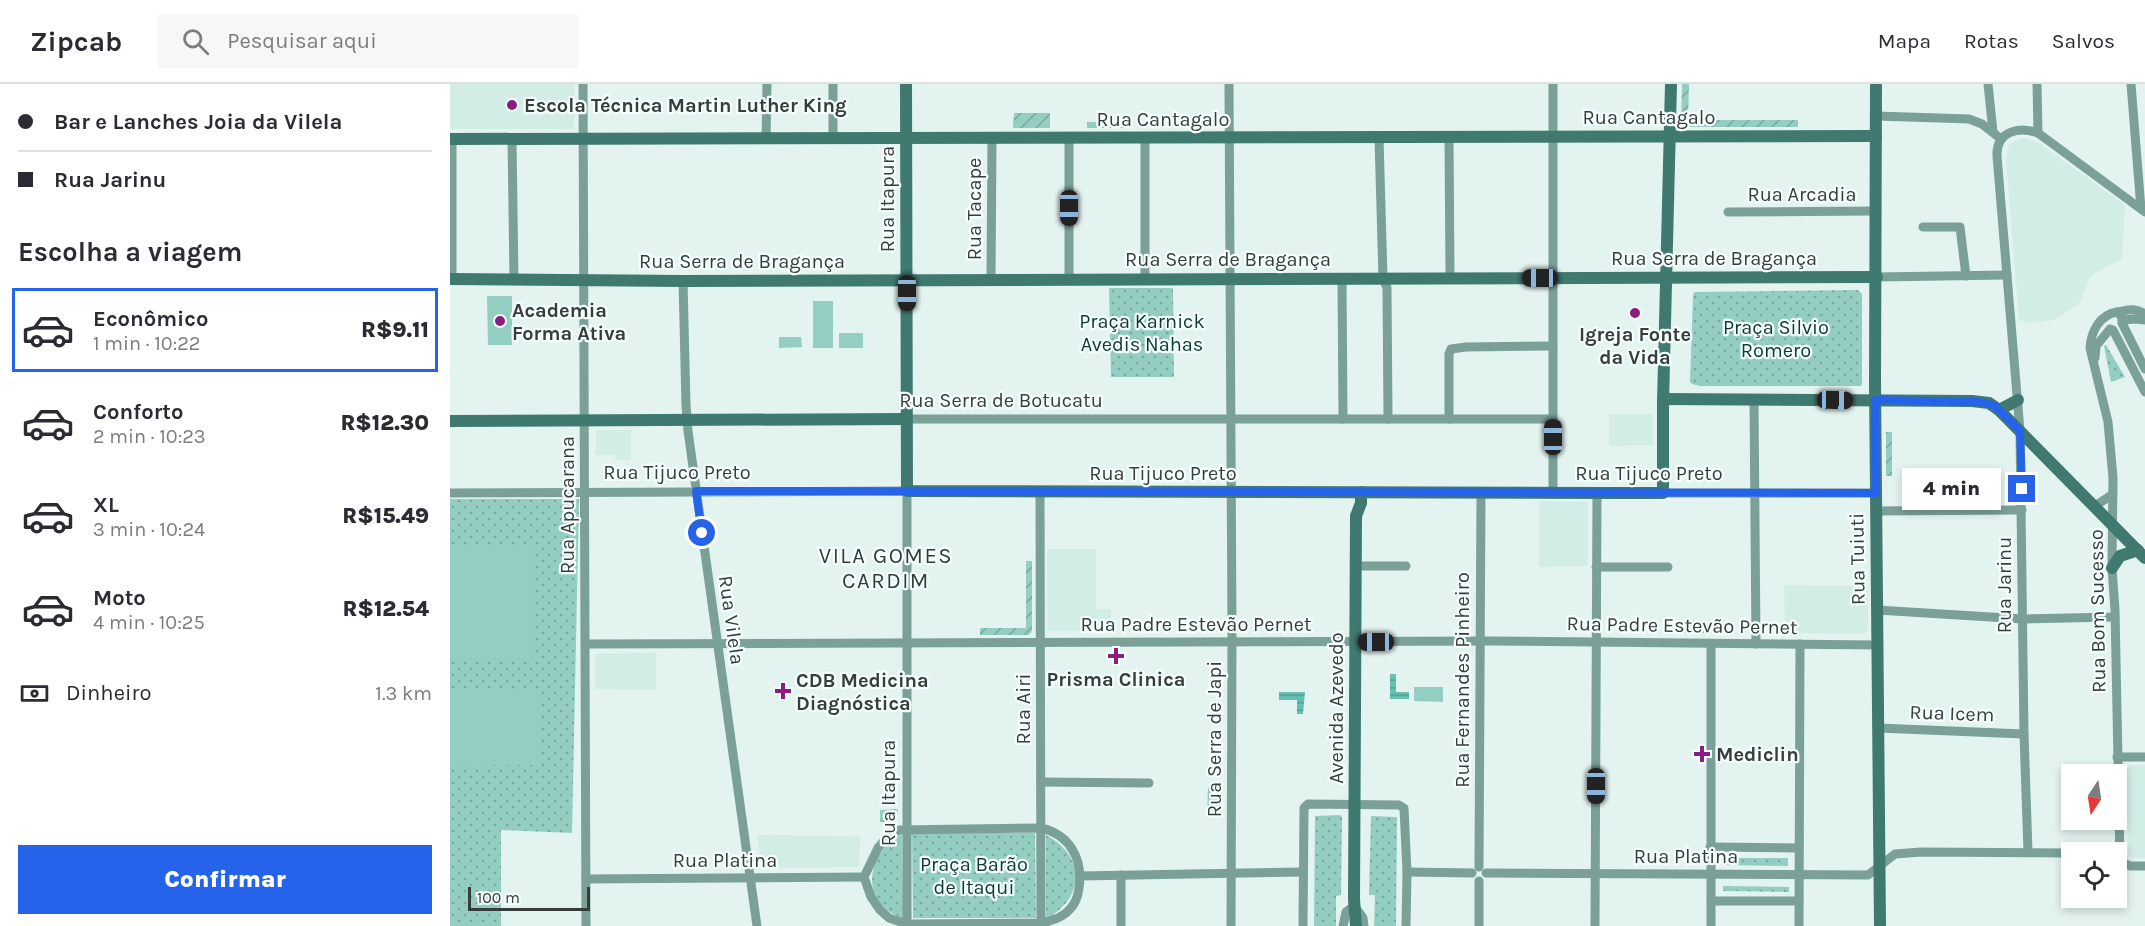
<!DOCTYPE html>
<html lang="pt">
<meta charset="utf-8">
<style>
:root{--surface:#fff;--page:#f7f7f7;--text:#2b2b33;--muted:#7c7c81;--line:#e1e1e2;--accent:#2563eb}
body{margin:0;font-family:Karla,sans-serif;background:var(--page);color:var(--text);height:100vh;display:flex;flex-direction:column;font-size:22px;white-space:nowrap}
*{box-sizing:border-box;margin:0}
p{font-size:20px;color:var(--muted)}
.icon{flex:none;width:33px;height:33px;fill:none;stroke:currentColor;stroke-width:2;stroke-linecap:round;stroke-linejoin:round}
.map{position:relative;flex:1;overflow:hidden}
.sheet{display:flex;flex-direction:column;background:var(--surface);width:450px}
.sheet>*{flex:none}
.top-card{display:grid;align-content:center;height:132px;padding:0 18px;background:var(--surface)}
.needle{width:39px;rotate:192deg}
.controls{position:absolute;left:1611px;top:680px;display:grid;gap:12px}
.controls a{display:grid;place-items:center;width:66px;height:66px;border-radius:0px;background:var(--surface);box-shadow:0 3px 9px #0003;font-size:30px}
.scale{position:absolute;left:18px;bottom:15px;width:122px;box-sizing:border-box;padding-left:6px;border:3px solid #363d3b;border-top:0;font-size:16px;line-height:21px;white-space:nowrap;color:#363d3b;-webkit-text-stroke:4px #f5fffd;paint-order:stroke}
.end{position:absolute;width:27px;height:27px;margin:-14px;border:8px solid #2563eb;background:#fff;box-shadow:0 0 0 3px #fff}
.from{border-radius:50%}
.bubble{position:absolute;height:42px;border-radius:0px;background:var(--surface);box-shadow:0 3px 9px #0003;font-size:20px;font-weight:800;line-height:42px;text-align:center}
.car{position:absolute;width:18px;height:36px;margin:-18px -9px;border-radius:8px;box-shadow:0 0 4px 2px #0007;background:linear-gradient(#222 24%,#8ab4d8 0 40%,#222 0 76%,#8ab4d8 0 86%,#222 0)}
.top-card b{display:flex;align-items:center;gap:21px;height:57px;font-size:22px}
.top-card b+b{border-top:2px solid var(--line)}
.top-card i{width:15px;height:15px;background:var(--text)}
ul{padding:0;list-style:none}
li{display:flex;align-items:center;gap:18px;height:84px;margin:0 12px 9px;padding:0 6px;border:3px solid transparent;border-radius:0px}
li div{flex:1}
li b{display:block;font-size:22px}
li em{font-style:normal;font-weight:800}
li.on{border-color:var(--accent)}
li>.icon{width:54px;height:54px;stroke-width:1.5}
h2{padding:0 18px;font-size:27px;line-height:72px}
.pay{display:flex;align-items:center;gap:15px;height:66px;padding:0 18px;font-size:22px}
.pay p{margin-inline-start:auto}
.cta{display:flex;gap:12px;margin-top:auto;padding:12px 18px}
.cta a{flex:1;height:69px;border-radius:0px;background:var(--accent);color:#fff;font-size:24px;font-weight:800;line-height:69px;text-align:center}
header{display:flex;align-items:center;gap:36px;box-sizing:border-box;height:84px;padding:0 30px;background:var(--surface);border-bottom:2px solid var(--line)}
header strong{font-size:28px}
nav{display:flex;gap:33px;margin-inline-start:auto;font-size:21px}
.search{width:420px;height:54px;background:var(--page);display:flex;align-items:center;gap:15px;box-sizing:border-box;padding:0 21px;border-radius:0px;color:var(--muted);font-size:22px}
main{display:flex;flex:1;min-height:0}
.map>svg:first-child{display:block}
</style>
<header>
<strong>Zipcab</strong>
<div class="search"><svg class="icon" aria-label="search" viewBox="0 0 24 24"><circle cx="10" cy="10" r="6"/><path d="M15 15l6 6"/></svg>Pesquisar aqui</div>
<nav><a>Mapa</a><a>Rotas</a><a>Salvos</a></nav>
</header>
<main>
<section class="sheet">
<div class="top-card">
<b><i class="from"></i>Bar e Lanches Joia da Vilela</b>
<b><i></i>Rua Jarinu</b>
</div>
<h2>Escolha a viagem</h2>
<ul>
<li class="on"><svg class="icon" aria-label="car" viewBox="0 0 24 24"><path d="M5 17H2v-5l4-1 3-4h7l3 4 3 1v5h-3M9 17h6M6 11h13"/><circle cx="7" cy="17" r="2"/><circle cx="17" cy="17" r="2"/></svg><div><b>Econômico</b><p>1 min · 10:22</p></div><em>R$9.11</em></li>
<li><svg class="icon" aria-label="car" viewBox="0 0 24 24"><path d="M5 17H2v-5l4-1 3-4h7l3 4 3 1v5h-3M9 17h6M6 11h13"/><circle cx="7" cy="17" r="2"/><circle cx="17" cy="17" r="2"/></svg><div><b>Conforto</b><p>2 min · 10:23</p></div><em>R$12.30</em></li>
<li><svg class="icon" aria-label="car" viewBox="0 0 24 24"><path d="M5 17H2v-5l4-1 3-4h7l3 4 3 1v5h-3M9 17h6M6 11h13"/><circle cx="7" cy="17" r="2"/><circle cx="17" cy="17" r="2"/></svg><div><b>XL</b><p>3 min · 10:24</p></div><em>R$15.49</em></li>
<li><svg class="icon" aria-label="car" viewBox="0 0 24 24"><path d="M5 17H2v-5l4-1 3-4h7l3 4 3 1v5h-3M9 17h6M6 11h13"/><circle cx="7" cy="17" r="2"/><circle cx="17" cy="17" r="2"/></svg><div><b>Moto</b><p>4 min · 10:25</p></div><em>R$12.54</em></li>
</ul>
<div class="pay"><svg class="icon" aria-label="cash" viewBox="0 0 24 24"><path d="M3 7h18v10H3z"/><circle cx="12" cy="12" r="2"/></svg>Dinheiro<p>1.3 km</p></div>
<div class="cta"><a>Confirmar</a></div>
</section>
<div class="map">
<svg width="1695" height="842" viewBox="0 0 1695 842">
<defs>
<pattern id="park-dots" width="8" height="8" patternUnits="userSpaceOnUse" patternTransform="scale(1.5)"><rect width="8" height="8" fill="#94cec3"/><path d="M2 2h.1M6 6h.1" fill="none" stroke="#7aa8a0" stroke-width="1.8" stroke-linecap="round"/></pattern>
<pattern id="garden-furrows" width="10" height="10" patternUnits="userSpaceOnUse" patternTransform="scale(1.5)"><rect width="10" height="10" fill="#94cec3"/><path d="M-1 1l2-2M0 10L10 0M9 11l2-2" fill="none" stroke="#7aa8a0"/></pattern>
<pattern id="water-rules" width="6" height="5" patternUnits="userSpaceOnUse" patternTransform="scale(1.5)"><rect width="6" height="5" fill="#65c2b2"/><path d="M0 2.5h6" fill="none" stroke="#549f92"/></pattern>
</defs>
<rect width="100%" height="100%" fill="#e3f3f0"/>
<g fill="#d2ece6">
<polygon points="0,0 124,0 124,41 122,45 0,45"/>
<polygon points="1574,54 1589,59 1675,121 1672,174 1640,193 1630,219 1605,236 1578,239 1569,236 1556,75 1559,61 1565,57"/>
<polygon points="1159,330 1203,330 1203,361 1159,362"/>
<polygon points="147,346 181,346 181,376 165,376 165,371 145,371"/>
<polygon points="1089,417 1138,418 1138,482 1089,483"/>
<polygon points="597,465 646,465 646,525 661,525 661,547 597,547"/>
<polygon points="1334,501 1418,502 1418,546 1414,550 1335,549"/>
<polygon points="151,569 206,569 206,606 145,605 145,572"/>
<polygon points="1680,681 1695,681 1695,774 1681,774 1678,772 1676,686"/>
<polygon points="307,751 410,752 409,783 317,784 311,780"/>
</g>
<g fill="url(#park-dots)">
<polygon points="659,204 723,204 724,293 661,293"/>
<polygon points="1408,206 1412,210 1412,300 1411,302 1250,302 1242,300 1240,298 1243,212 1244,208"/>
<polygon points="1656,261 1675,293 1661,298 1654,262"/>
<polygon points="0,415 129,415 122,749 51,746 51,842 0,842"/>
<polygon points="865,732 890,731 892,733 891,811 886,812 886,842 864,842"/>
<polygon points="921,732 947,733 946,842 924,842 925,811 919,811"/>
<polygon points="462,749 585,749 586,834 463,834"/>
<path d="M452,750L453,834C409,821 415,769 452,750Z"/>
<path d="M596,751C636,772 635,814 596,835Z"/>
<polygon points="1274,774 1338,774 1338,782 1274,781"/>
<polygon points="1273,802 1339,803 1339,808 1273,807"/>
</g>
<g fill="url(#garden-furrows)">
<polygon points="1232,0 1239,0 1238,36 1348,36 1348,43 1231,43"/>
<polygon points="564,29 600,29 600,44 563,44"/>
<rect x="637" y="38" width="38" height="6"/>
<rect x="1436" y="348" width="6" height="44"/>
<polygon points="576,477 582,477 582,547 579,551 530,551 530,544 576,544"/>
<polygon points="1220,541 1246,543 1247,541 1259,541 1259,549 1220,549"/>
<polygon points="758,703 772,703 772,731 757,731"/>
<polygon points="448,725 446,738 430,738 430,726"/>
</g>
<g fill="#94cec3">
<polygon points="37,212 62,212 62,261 38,261"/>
<rect x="363" y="217" width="20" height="47"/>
<rect x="389" y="249" width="24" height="15"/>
<polygon points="329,253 351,253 352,263 329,264"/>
<rect x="0" y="464" width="82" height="110"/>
<polygon points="964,603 993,603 993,618 964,617"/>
<polygon points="88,605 89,681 0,682 0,607"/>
</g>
<g fill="url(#water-rules)">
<polygon points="940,590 946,590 946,608 959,608 959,615 940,615"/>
<polygon points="829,608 855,608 853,630 847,630 847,616 829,616"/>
</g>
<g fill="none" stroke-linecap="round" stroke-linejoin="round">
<g stroke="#7ba098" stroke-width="9">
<polyline points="133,0 136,842"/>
<polyline points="383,0 383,55"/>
<polyline points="779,0 782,547 781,842"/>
<polyline points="1538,0 1543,48"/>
<polyline points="1587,0 1588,49"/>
<polyline points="1681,0 1691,125"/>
<polyline points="1426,32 1519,35 1532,40 1551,55"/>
<polyline points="999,53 1000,194"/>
<polyline points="929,54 933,194 937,204 938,335"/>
<polyline points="62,55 64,196"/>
<polyline points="316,55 317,0"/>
<polyline points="1278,128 1426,127"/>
<polyline points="1473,143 1510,143 1516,192"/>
<polyline points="1427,193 1557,191"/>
<polyline points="2,195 2,55"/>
<polyline points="541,195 542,54"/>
<polyline points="619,195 619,54"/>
<polyline points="695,195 695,54"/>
<polyline points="892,195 893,335"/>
<polyline points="233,197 236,321 238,347 307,842"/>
<polyline points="1667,228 1672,233 1672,239 1695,285"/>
<path d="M1695,230C1684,223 1678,226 1667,228C1649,231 1641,248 1640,264L1658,338L1663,394L1662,484L1665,526L1670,777L1680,782H1695"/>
<polyline points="1673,236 1685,235 1695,236"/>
<polyline points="1663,246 1695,308"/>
<polyline points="1645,274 1646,262 1660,245"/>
<polyline points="1304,316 1306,560"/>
<polyline points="456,335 1103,335"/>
<polyline points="999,335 999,270 1001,265 1016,263 1103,262"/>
<polyline points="590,408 591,842"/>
<polyline points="0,409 457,407 457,842"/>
<polyline points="1103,409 1103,0"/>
<polyline points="1213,409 1426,409"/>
<polyline points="1645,422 1663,410"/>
<polyline points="1426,427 1572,426"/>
<polyline points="906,482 956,482"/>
<polyline points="1146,483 1218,483"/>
<polyline points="1427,526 1573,535 1665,533"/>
<polyline points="136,560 1040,557 1428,561"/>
<polyline points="1428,644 1574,650"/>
<polyline points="1667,673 1695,673"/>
<polyline points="591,698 699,699"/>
<path d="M591,744C621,751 633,776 629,804C628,812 626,819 620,825C613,834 602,837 591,839L457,840L439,834L430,826L421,813L414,793L428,764L438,752L449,746Z"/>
<polyline points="1260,763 1349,764"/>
<path d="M1578,768L1574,650L1570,347L1547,72C1546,47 1569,42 1588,49L1695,128"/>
<polyline points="1029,783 1031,409"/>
<polyline points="957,788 1022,789"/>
<polyline points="1036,789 1418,791 1445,770 1471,768 1622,769"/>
<polyline points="671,791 671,842"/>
<polyline points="630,792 853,788"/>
<polyline points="136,795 414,793"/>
<polyline points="1261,817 1349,817"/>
<polyline points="905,823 913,834 914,842"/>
<polyline points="853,842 854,724 858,720 949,721 954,724 957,788 956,842"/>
<polyline points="893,842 896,828 903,823"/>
<polyline points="1029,842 1029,797"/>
<polyline points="1145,842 1147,409"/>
<polyline points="1261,842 1261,560"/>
<polyline points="1349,842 1350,560"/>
</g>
<g stroke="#40796f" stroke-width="12">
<polyline points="456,0 457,407 1156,409 1213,409 1213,319 1221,0"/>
<polyline points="1426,0 1425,299 1430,842"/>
<polyline points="0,55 1426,52"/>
<polyline points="0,195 233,197 1427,193"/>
<polyline points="1213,315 1522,317 1539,319 1549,326 1695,474"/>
<polyline points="1549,326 1568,316"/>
<polyline points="0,337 456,335"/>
<polyline points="1662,484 1670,472 1688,466"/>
<polyline points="906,842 904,815 906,432 911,419 911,408"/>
</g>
</g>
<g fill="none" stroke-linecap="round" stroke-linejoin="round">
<polyline stroke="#2563eb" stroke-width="8" points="252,449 246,407 1426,409 1425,316 1531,318 1545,322 1570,347 1572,405"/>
</g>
<g fill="#891d82" stroke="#f5fffd" stroke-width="2">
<circle cx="62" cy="21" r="6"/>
<circle cx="1185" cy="229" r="6"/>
<circle cx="50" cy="237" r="6"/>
<path d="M663 563h6v6h6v6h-6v6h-6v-6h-6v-6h6z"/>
<path d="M330 598h6v6h6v6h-6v6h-6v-6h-6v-6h6z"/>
<path d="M1249 661h6v6h6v6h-6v6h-6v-6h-6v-6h6z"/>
</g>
<g text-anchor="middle" stroke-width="4.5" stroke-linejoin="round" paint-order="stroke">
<g font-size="20" font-weight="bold" fill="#363d3b" stroke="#f5fffd" text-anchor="start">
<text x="74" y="28">Escola Técnica Martin Luther King</text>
<text x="62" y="233">Academia<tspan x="62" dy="23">Forma Ativa</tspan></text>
<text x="1185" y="257" text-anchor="middle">Igreja Fonte<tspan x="1185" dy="23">da Vida</tspan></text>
<text x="666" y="602" text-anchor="middle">Prisma Clinica</text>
<text x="346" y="603">CDB Medicina<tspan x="346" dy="23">Diagnóstica</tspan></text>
<text x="1266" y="677">Mediclin</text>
</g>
<g font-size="20" fill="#363d3b" stroke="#f5fffd">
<text x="1199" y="40">Rua Cantagalo</text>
<text x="713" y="42">Rua Cantagalo</text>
<text x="1352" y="117">Rua Arcadia</text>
<text transform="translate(437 115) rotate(-90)" y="7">Rua Itapura</text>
<text transform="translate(524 125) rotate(-90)" y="7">Rua Tacape</text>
<text x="1264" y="181">Rua Serra de Bragança</text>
<text x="778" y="182">Rua Serra de Bragança</text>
<text x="292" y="184">Rua Serra de Bragança</text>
<text x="551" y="323">Rua Serra de Botucatu</text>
<text x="227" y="395">Rua Tijuco Preto</text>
<text x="713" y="396">Rua Tijuco Preto</text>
<text x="1199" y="396">Rua Tijuco Preto</text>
<text transform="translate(117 421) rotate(-90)" y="7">Rua Apucarana</text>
<text transform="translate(1407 475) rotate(-91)" y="7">Rua Tuiuti</text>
<text transform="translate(1554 501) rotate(-90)" y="7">Rua Jarinu</text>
<text transform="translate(1647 527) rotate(-91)" y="7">Rua Bom Sucesso</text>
<text transform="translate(282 536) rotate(82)" y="7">Rua Vilela</text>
<text x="746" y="547">Rua Padre Estevão Pernet</text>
<text transform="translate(1232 541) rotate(1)" y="7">Rua Padre Estevão Pernet</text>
<text transform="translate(1012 596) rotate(-90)" y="7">Rua Fernandes Pinheiro</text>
<text transform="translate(886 624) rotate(-90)" y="7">Avenida Azevedo</text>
<text transform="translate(573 625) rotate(-90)" y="7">Rua Airi</text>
<text transform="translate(1502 629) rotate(2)" y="7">Rua Icem</text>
<text transform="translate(764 655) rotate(-90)" y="7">Rua Serra de Japi</text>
<text transform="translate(438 709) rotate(-90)" y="7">Rua Itapura</text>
<text x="1236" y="779">Rua Platina</text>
<text x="275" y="783">Rua Platina</text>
</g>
<g font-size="20" fill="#0e3a34" stroke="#f5fffd">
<text x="692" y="244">Praça Karnick<tspan x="692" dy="23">Avedis Nahas</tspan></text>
<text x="1326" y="250">Praça Silvio<tspan x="1326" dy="23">Romero</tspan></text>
<text x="524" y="787">Praça Barão<tspan x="524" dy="23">de Itaqui</tspan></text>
</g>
<g font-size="22" letter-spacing="1.5" fill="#303d3b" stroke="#f5fffd">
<text x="436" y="479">VILA GOMES<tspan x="436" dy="25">CARDIM</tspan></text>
</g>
</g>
</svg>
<div class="controls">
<a><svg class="needle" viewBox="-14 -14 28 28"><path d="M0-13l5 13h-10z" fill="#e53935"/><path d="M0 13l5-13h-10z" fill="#7c7c81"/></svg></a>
<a><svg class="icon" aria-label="locate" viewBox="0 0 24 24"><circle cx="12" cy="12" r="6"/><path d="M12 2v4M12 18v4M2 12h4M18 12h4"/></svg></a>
</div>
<div class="scale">100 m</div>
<i class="end from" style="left:252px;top:449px"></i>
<i class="end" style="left:1572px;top:405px"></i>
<div class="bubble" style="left:1452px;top:384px;width:99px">4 min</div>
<i class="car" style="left:619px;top:124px;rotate:180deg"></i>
<i class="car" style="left:1090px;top:194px;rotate:270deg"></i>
<i class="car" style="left:457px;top:209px;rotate:180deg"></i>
<i class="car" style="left:1385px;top:316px;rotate:91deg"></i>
<i class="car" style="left:1103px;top:353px;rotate:0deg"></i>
<i class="car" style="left:926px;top:558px;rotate:270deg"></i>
<i class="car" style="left:1146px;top:702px;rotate:180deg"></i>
</div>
</main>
